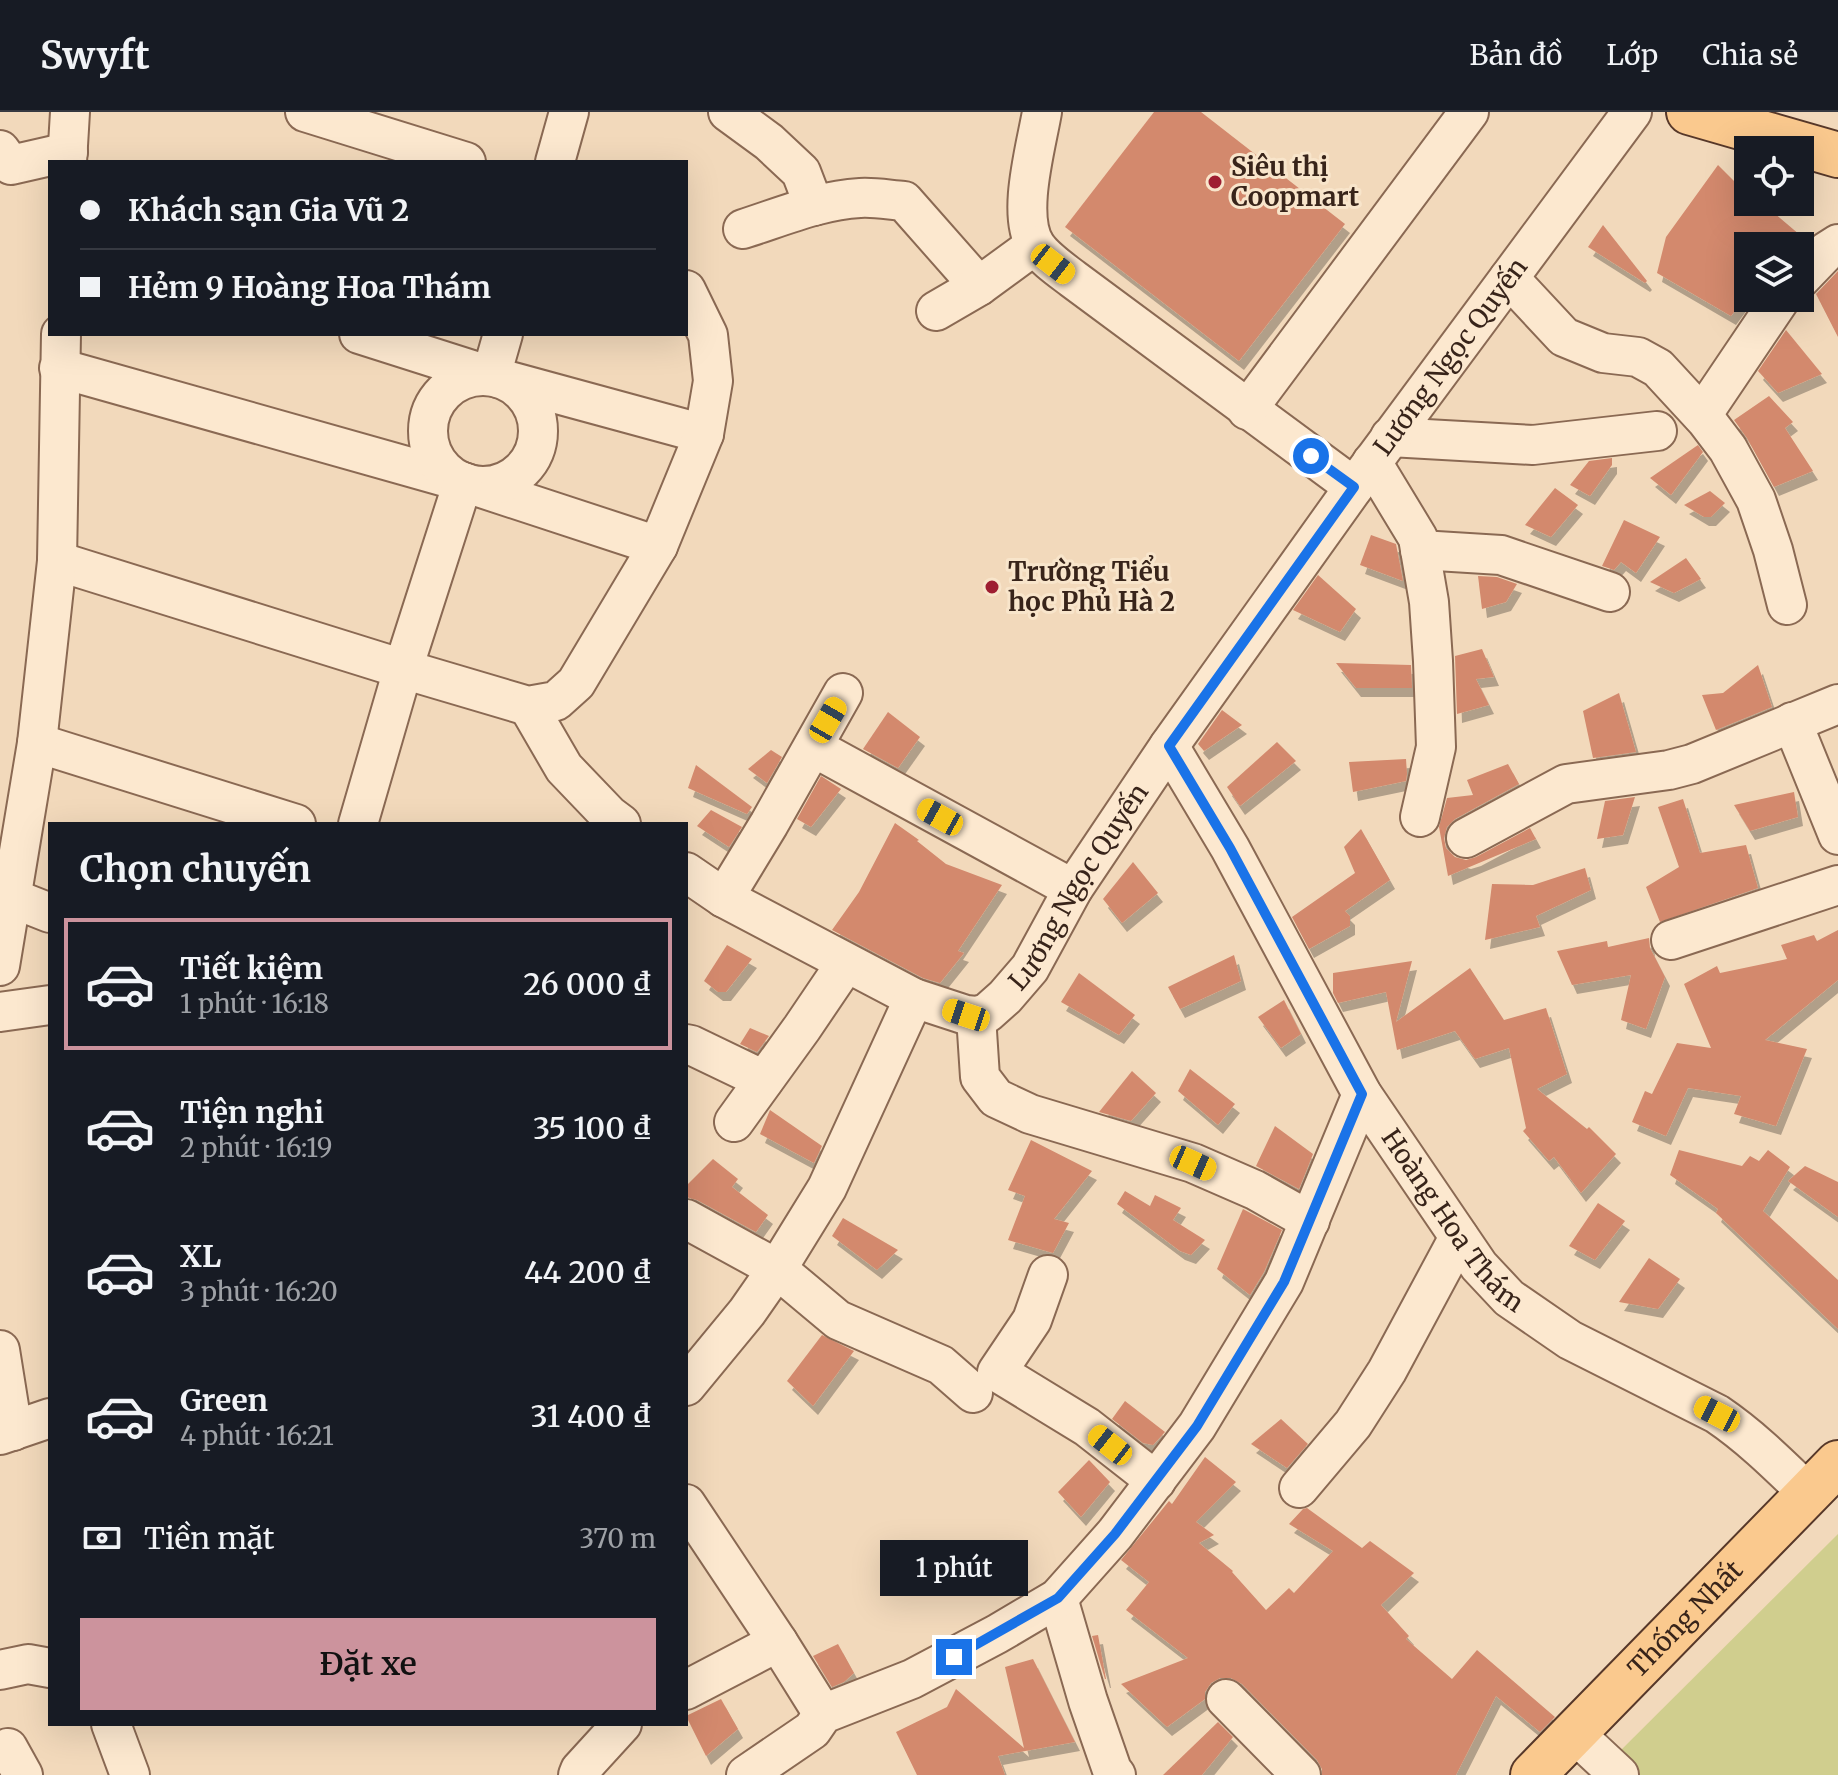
<!DOCTYPE html>
<html lang="vi">
<meta charset="utf-8">
<style>
:root{--surface:#171b24;--page:#20242c;--text:#f1f3f6;--muted:#9ea1a6;--line:#363941;--accent:#cc939d}
body{margin:0;font-family:Merriweather,serif;background:var(--page);color:var(--text);height:100vh;display:flex;flex-direction:column;font-size:30px;white-space:nowrap}
*{box-sizing:border-box;margin:0}
p{font-size:26px;color:var(--muted)}
.icon{flex:none;width:44px;height:44px;fill:none;stroke:currentColor;stroke-width:2;stroke-linecap:round;stroke-linejoin:round}
.map{position:relative;flex:1;overflow:hidden}
.side{position:absolute;left:48px;top:710px;width:640px;height:904px;display:flex;flex-direction:column;background:var(--surface);border-radius:0px;box-shadow:0 8px 32px #0002}
.side>*{flex:none}
.top-card{position:absolute;left:48px;top:48px;width:640px;height:176px;border-radius:0px;box-shadow:0 8px 32px #0002;display:grid;align-content:center;height:176px;padding:0 32px;background:var(--surface)}
.tools{position:absolute;left:1734px;top:24px;display:grid;gap:16px}
.tools a{display:grid;place-items:center;width:80px;height:80px;border-radius:0px;background:var(--surface);box-shadow:0 8px 32px #0002;font-size:40px}
.end{position:absolute;width:36px;height:36px;margin:-18px;border:10px solid #1a73e8;background:#fff;box-shadow:0 0 0 4px #fff}
.from{border-radius:50%}
.bubble{position:absolute;height:56px;border-radius:0px;background:var(--surface);box-shadow:0 8px 32px #0002;font-size:26px;font-weight:600;line-height:56px;text-align:center}
.car{position:absolute;width:24px;height:48px;margin:-24px -12px;border-radius:10px;box-shadow:0 0 6px 2px #0007;background:linear-gradient(#f5c518 24%,#345 0 40%,#f5c518 0 76%,#345 0 86%,#f5c518 0)}
.top-card b{display:flex;align-items:center;gap:28px;height:76px;font-size:30px}
.top-card b+b{border-top:2px solid var(--line)}
.top-card i{width:20px;height:20px;background:var(--text)}
ul{padding:0;list-style:none}
li{display:flex;align-items:center;gap:24px;height:132px;margin:0 16px 12px;padding:0 16px;border:4px solid transparent;border-radius:0px}
li div{flex:1}
li b{display:block;font-size:30px}
li em{font-style:normal;font-weight:600}
li.current{border-color:var(--accent)}
li>.icon{width:72px;height:72px;stroke-width:1.5}
h2{padding:0 32px;font-size:36px;line-height:96px}
.pay{display:flex;align-items:center;gap:20px;height:88px;padding:0 32px;font-size:30px}
.pay p{margin-inline-start:auto}
.cta{display:flex;gap:16px;margin-top:auto;padding:16px 32px}
.cta a{flex:1;height:92px;border-radius:0px;background:var(--accent);color:#111;font-size:32px;font-weight:600;line-height:92px;text-align:center}
header{display:flex;align-items:center;gap:48px;box-sizing:border-box;height:112px;padding:0 40px;background:var(--surface);border-bottom:2px solid var(--line)}
header strong{font-size:38px}
nav{display:flex;gap:44px;margin-inline-start:auto;font-size:28px}
.map>svg:first-child{display:block}
</style>
<header>
<strong>Swyft</strong>
<nav><a>Bản đồ</a><a>Lớp</a><a>Chia sẻ</a></nav>
</header>
<div class="map">
<svg width="1838" height="1663" viewBox="0 0 1838 1663">
<defs>
<filter id="shadow"><feDropShadow dx="5" dy="9" stdDeviation="0" flood-color="#0004"/></filter>
</defs>
<rect width="100%" height="100%" fill="#f2d9bb"/>
<polygon fill="#d0ce8e" points="1838,1422 1838,1663 1631,1663 1613,1646"/>
<g fill="#d3896d" filter="url(#shadow)">
<polygon points="1154,0 1201,0 1345,112 1239,249 1065,115"/>
<polygon points="1718,53 1748,83 1748,90 1756,90 1765,98 1767,95 1800,123 1800,120 1808,127 1800,135 1748,134 1748,181 1731,204 1657,161 1666,125"/>
<polygon points="1603,113 1647,169 1645,171 1588,135"/>
<polygon points="1838,159 1838,225 1816,182"/>
<polygon points="1786,218 1822,262 1778,281 1758,259"/>
<polygon points="1769,284 1793,310 1785,316 1813,359 1774,375 1747,326 1734,308"/>
<polygon points="1698,333 1703,340 1671,383 1650,366"/>
<polygon points="1612,346 1612,353 1590,384 1570,373 1589,349"/>
<polygon points="1555,376 1578,393 1551,425 1525,413"/>
<polygon points="1710,379 1725,391 1711,405 1704,405 1684,393"/>
<polygon points="1624,408 1660,425 1636,461 1621,450 1614,458 1602,454"/>
<polygon points="1371,423 1396,432 1403,469 1360,453"/>
<polygon points="1686,446 1701,467 1674,481 1650,470"/>
<polygon points="1318,463 1356,497 1340,520 1293,498"/>
<polygon points="1478,464 1497,465 1517,472 1506,490 1482,497"/>
<polygon points="1482,537 1494,565 1476,567 1489,593 1457,602 1455,544"/>
<polygon points="1336,551 1411,553 1412,576 1356,576"/>
<polygon points="1758,553 1772,595 1716,618 1702,583 1723,581"/>
<polygon points="1619,581 1636,640 1593,646 1583,599"/>
<polygon points="1222,598 1242,613 1204,639 1198,632"/>
<polygon points="888,600 920,625 898,656 863,637"/>
<polygon points="1277,630 1296,649 1240,694 1227,675"/>
<polygon points="771,638 782,645 767,671 748,657"/>
<polygon points="1406,647 1407,662 1406,669 1353,680 1349,650"/>
<polygon points="1508,652 1519,672 1455,707 1447,715 1444,726 1446,736 1455,745 1466,748 1476,745 1530,716 1536,727 1448,764 1439,715 1447,686 1473,683 1467,668"/>
<polygon points="696,653 752,695 747,702 688,676"/>
<polygon points="821,664 841,677 811,715 797,707"/>
<polygon points="1794,680 1798,705 1750,719 1734,693"/>
<polygon points="1635,685 1623,723 1597,727 1605,689"/>
<polygon points="1683,687 1700,741 1746,733 1758,776 1660,810 1646,775 1679,755 1658,695"/>
<polygon points="711,698 742,715 729,735 697,714"/>
<polygon points="895,711 919,728 917,729 946,752 1002,773 958,839 964,841 940,871 923,866 832,818 859,780"/>
<polygon points="1361,717 1390,768 1345,799 1350,804 1350,814 1309,837 1292,805 1355,761 1344,735"/>
<polygon points="1133,750 1158,781 1122,811 1103,787"/>
<polygon points="1585,756 1591,778 1536,804 1540,815 1485,828 1492,772 1533,773"/>
<polygon points="1838,818 1838,868 1765,928 1807,937 1776,1014 1734,1002 1741,984 1688,976 1666,1024 1632,1010 1645,979 1652,982 1677,931 1711,936 1684,872 1717,854 1720,861 1787,847 1781,833 1814,823 1817,829"/>
<polygon points="1649,826 1650,836 1665,865 1646,917 1621,908 1631,863 1572,873 1557,839 1607,829 1608,835"/>
<polygon points="727,833 752,847 726,880 718,880 704,869"/>
<polygon points="1234,843 1241,869 1180,897 1168,875"/>
<polygon points="1412,849 1396,910 1470,856 1504,908 1546,896 1567,962 1537,977 1587,1017 1589,1015 1616,1042 1581,1081 1554,1045 1549,1049 1523,1019 1526,1016 1509,936 1475,947 1455,919 1397,938 1386,880 1338,891 1333,881 1333,861"/>
<polygon points="1079,861 1135,903 1119,923 1061,890"/>
<polygon points="1284,888 1301,922 1281,936 1258,905"/>
<polygon points="750,916 769,924 757,940 740,932"/>
<polygon points="1190,957 1235,992 1218,1013 1178,979"/>
<polygon points="1132,959 1156,981 1131,1009 1099,1000"/>
<polygon points="770,998 822,1034 814,1051 760,1022"/>
<polygon points="1275,1014 1313,1042 1299,1077 1256,1054"/>
<polygon points="1031,1028 1092,1059 1054,1107 1069,1111 1053,1141 1008,1128 1025,1084 1008,1078"/>
<polygon points="1679,1038 1742,1054 1750,1044 1759,1049 1768,1038 1790,1055 1763,1099 1838,1168 1838,1217 1716,1101 1718,1097 1670,1063"/>
<polygon points="713,1047 738,1067 732,1075 768,1103 756,1120 697,1088 686,1085 686,1074"/>
<polygon points="1805,1054 1838,1070 1838,1105 1788,1069"/>
<polygon points="1125,1079 1150,1094 1155,1083 1181,1096 1173,1108 1205,1128 1191,1143 1180,1139 1117,1092"/>
<polygon points="1598,1091 1625,1109 1595,1148 1569,1134"/>
<polygon points="1243,1097 1282,1118 1264,1160 1250,1183 1217,1157"/>
<polygon points="843,1106 898,1138 877,1158 832,1124"/>
<polygon points="1649,1146 1680,1167 1658,1197 1619,1190"/>
<polygon points="822,1223 854,1239 813,1294 787,1269"/>
<polygon points="1125,1289 1165,1320 1153,1333 1143,1331 1112,1307"/>
<polygon points="1281,1307 1308,1332 1287,1356 1251,1332"/>
<polygon points="1205,1345 1236,1370 1196,1410 1214,1423 1199,1431 1233,1459 1232,1460 1266,1498 1289,1476 1294,1481 1333,1439 1289,1412 1303,1397 1307,1396 1362,1436 1370,1429 1414,1461 1381,1493 1409,1524 1406,1527 1452,1567 1477,1538 1555,1605 1540,1620 1496,1584 1456,1663 1322,1663 1322,1657 1317,1648 1242,1572 1231,1566 1220,1566 1211,1571 1205,1580 1205,1587 1167,1615 1121,1572 1188,1546 1126,1498 1149,1470 1121,1448 1169,1389 1172,1392"/>
<polygon points="1089,1348 1110,1370 1081,1405 1058,1380"/>
<polygon points="1098,1523 1106,1567 1105,1567 1092,1524"/>
<polygon points="838,1532 854,1561 844,1570 832,1575 813,1544"/>
<polygon points="1033,1547 1075,1630 998,1644 1005,1663 917,1663 896,1620 947,1595 956,1577 1024,1636 1005,1555"/>
<polygon points="721,1587 738,1617 706,1644 686,1604"/>
<polygon points="1218,1610 1233,1625 1202,1663 1163,1663"/>
</g>
<g fill="none" stroke-linecap="round" stroke-linejoin="round">
<defs>
<g id="minor">
<polyline points="305,0 466,50"/>
<polyline points="728,0 769,30 801,60 814,94"/>
<path d="M1042,0C1036,35 1016,104 1036,134C1045,147 1060,157 1073,167L1354,375"/>
<polyline points="0,38 11,53 68,40"/>
<polyline points="67,50 70,0"/>
<polyline points="555,50 569,0"/>
<path d="M743,117C781,105 820,88 860,86C874,85 890,88 904,89L979,174"/>
<polyline points="1509,166 1564,225 1603,241 1638,245 1658,256 1706,308 1728,337 1756,388 1773,438 1787,493"/>
<polyline points="1800,167 1827,139 1838,132"/>
<polyline points="936,199 979,174 1035,133"/>
<polyline points="359,222 491,264 704,322"/>
<polyline points="59,256 463,370 658,434"/>
<polyline points="491,264 503,222"/>
<circle cx="483" cy="319" r="55"/>
<polyline points="1247,298 1469,0"/>
<polyline points="1702,303 1781,186"/>
<polyline points="1390,325 1533,333 1657,319"/>
<polyline points="1372,350 1418,426 1429,490 1433,549 1436,635 1420,705"/>
<polyline points="1420,438 1501,443 1610,480"/>
<polyline points="57,449 403,557 528,594 556,589 576,571 658,434 704,322 713,269 708,223 686,178"/>
<polyline points="528,594 564,656 609,703 621,712"/>
<polyline points="1792,610 1838,723"/>
<polyline points="37,631 296,712"/>
<path id="s1" d="M1169,634L1230,736L1362,982L1479,1154L1509,1186L1570,1228L1717,1302C1751,1325 1780,1354 1809,1382"/>
<polyline points="813,635 1073,777"/>
<polyline points="358,712 403,557 463,370"/>
<polyline points="1466,726 1566,672 1669,658 1692,652 1838,592"/>
<path id="s2" d="M686,760L724,786L914,886L966,903L976,904L987,901L1005,885L1030,856L1073,777L1169,634L1354,375L1632,0"/>
<polyline points="12,786 50,801"/>
<polyline points="724,786 769,712 843,581"/>
<polyline points="1671,828 1838,773"/>
<polyline points="0,854 37,631 57,449 61,222"/>
<polyline points="0,900 50,893"/>
<polyline points="976,904 980,965 996,986 1030,1002 1193,1051 1255,1078 1310,1109"/>
<polyline points="686,932 691,933 764,968"/>
<polyline points="734,1010 802,916 846,851"/>
<polyline points="686,1107 777,1157 838,1208 941,1253 973,1281"/>
<polyline points="1048,1163 1032,1208 997,1260 1087,1315 1156,1369"/>
<polyline points="0,1238 13,1319"/>
<polyline points="686,1274 747,1200 777,1157 827,1076 914,886"/>
<polyline points="0,1323 50,1306"/>
<polyline points="1299,1376 1353,1312 1387,1259 1459,1125"/>
<polyline points="686,1392 778,1530 823,1602"/>
<polyline points="1058,1486 1088,1589 1112,1658 1116,1663"/>
<polyline points="0,1558 28,1552 50,1556"/>
<polyline points="686,1578 778,1530"/>
<polyline points="1226,1587 1301,1663"/>
<polyline points="111,1612 130,1663"/>
<polyline points="1575,1622 1619,1663"/>
<polyline points="8,1636 23,1663"/>
<polyline points="578,1663 580,1658 622,1612"/>
<polyline points="746,1663 812,1618 823,1602 912,1567 997,1522 1058,1486 1115,1422 1197,1314 1284,1170 1362,982"/>
</g>
<g id="major">
<polyline points="1689,0 1838,43"/>
<path id="s3" d="M1533,1663L1838,1351"/>
</g>
</defs>
<use href="#minor" stroke="#8a6953" stroke-width="42"/>
<use href="#major" stroke="#573829" stroke-width="48"/>
<use href="#minor" stroke="#fce8cf" stroke-width="38"/>
<use href="#major" stroke="#fac98e" stroke-width="44"/>
</g>
<g fill="none" stroke-linecap="round" stroke-linejoin="round">
<polyline stroke="#1a73e8" stroke-width="10" points="954,1545 1058,1486 1115,1422 1197,1314 1284,1170 1362,982 1230,736 1169,634 1354,375 1311,344"/>
</g>
<g fill="#9e1e31" stroke="#f8e5cb" stroke-width="3">
<circle cx="1215" cy="70" r="8"/>
<circle cx="992" cy="475" r="8"/>
</g>
<g text-anchor="middle" stroke-width="6" stroke-linejoin="round" paint-order="stroke">
<g font-size="26" font-weight="bold" fill="#38241a" stroke="#f8e5cb" text-anchor="start">
<text x="1231" y="64">Siêu thị<tspan x="1231" dy="30">Coopmart</tspan></text>
<text x="1008" y="469">Trường Tiểu<tspan x="1008" dy="30">học Phủ Hà 2</tspan></text>
</g>
<g font-size="26" fill="#38241a" stroke="#f8e5cb">
<text dy="9" stroke="none"><textPath href="#s2" startOffset="1142">Lương Ngọc Quyến</textPath></text>
<text dy="9" stroke="none"><textPath href="#s2" startOffset="494">Lương Ngọc Quyến</textPath></text>
<text dy="9" stroke="none"><textPath href="#s1" startOffset="554">Hoàng Hoa Thám</textPath></text>
<text dy="9" stroke="none"><textPath href="#s3" startOffset="218">Thống Nhất</textPath></text>
</g>
</g>
</svg>
<div class="tools">
<a><svg class="icon" aria-label="locate" viewBox="0 0 24 24"><circle cx="12" cy="12" r="6"/><path d="M12 2v4M12 18v4M2 12h4M18 12h4"/></svg></a>
<a><svg class="icon" aria-label="layers" viewBox="0 0 24 24"><path d="M12 4l9 5-9 5-9-5zM3 14l9 5 9-5"/></svg></a>
</div>
<i class="end from" style="left:1311px;top:344px"></i>
<i class="end" style="left:954px;top:1545px"></i>
<div class="bubble" style="left:880px;top:1428px;width:148px">1 phút</div>
<i class="car" style="left:1053px;top:152px;rotate:128deg"></i>
<i class="car" style="left:828px;top:608px;rotate:30deg"></i>
<i class="car" style="left:940px;top:705px;rotate:299deg"></i>
<i class="car" style="left:966px;top:903px;rotate:288deg"></i>
<i class="car" style="left:1193px;top:1051px;rotate:114deg"></i>
<i class="car" style="left:1717px;top:1302px;rotate:297deg"></i>
<i class="car" style="left:1110px;top:1333px;rotate:308deg"></i>
<div class="top-card">
<b><i class="from"></i>Khách sạn Gia Vũ 2</b>
<b><i></i>Hẻm 9 Hoàng Hoa Thám</b>
</div>
<section class="side">
<h2>Chọn chuyến</h2>
<ul>
<li class="current"><svg class="icon" aria-label="car" viewBox="0 0 24 24"><path d="M5 17H2v-5l4-1 3-4h7l3 4 3 1v5h-3M9 17h6M6 11h13"/><circle cx="7" cy="17" r="2"/><circle cx="17" cy="17" r="2"/></svg><div><b>Tiết kiệm</b><p>1 phút · 16:18</p></div><em>26 000 ₫</em></li>
<li><svg class="icon" aria-label="car" viewBox="0 0 24 24"><path d="M5 17H2v-5l4-1 3-4h7l3 4 3 1v5h-3M9 17h6M6 11h13"/><circle cx="7" cy="17" r="2"/><circle cx="17" cy="17" r="2"/></svg><div><b>Tiện nghi</b><p>2 phút · 16:19</p></div><em>35 100 ₫</em></li>
<li><svg class="icon" aria-label="car" viewBox="0 0 24 24"><path d="M5 17H2v-5l4-1 3-4h7l3 4 3 1v5h-3M9 17h6M6 11h13"/><circle cx="7" cy="17" r="2"/><circle cx="17" cy="17" r="2"/></svg><div><b>XL</b><p>3 phút · 16:20</p></div><em>44 200 ₫</em></li>
<li><svg class="icon" aria-label="car" viewBox="0 0 24 24"><path d="M5 17H2v-5l4-1 3-4h7l3 4 3 1v5h-3M9 17h6M6 11h13"/><circle cx="7" cy="17" r="2"/><circle cx="17" cy="17" r="2"/></svg><div><b>Green</b><p>4 phút · 16:21</p></div><em>31 400 ₫</em></li>
</ul>
<div class="pay"><svg class="icon" aria-label="cash" viewBox="0 0 24 24"><path d="M3 7h18v10H3z"/><circle cx="12" cy="12" r="2"/></svg>Tiền mặt<p>370 m</p></div>
<div class="cta"><a>Đặt xe</a></div>
</section>
</div>
